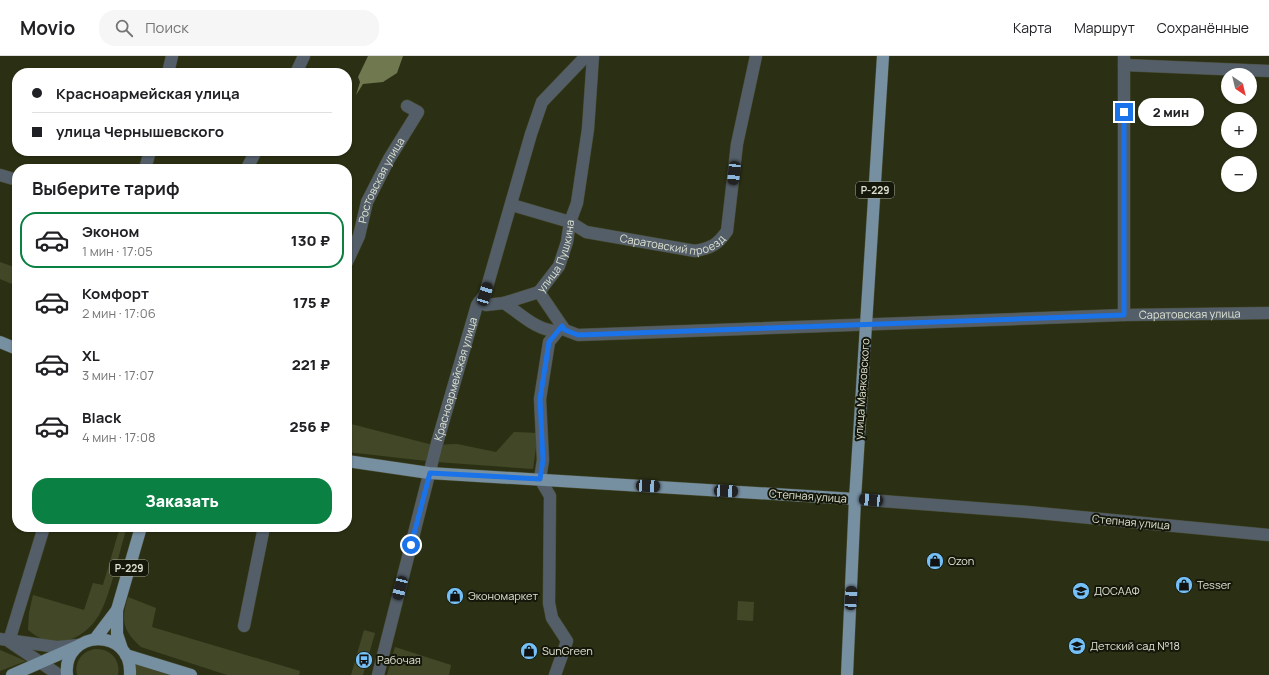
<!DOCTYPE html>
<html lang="ru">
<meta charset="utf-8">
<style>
:root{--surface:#fff;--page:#f6f6f6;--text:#202124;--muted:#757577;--line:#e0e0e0;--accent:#0b8043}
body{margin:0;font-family:Manrope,sans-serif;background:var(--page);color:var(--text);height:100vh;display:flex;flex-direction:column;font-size:15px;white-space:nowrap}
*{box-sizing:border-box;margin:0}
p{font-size:13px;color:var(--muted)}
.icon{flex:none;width:22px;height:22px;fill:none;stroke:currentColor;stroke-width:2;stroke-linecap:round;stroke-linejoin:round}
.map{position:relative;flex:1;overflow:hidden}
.sheet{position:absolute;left:12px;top:108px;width:340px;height:368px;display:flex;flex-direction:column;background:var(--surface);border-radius:16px;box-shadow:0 1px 3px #0004}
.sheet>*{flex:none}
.banner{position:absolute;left:12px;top:12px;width:340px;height:88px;border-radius:16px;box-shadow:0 1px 3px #0004;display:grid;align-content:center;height:88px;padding:0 20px;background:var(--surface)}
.needle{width:26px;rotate:145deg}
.controls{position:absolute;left:1221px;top:12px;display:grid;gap:8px}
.controls a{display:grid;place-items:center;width:36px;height:36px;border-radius:50%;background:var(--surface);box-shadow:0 1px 3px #0004;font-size:20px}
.end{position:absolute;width:18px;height:18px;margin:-9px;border:5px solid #1a73e8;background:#fff;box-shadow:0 0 0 2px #fff}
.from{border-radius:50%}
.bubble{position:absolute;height:28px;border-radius:14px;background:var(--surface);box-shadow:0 1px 3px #0004;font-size:13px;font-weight:800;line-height:28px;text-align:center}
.car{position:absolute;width:12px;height:24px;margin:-12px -6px;border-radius:5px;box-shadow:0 0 3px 1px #0007;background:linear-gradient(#222 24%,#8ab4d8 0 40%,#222 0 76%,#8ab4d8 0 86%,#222 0)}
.banner b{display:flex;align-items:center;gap:14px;height:38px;font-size:15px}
.banner b+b{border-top:1px solid var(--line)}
.banner i{width:10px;height:10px;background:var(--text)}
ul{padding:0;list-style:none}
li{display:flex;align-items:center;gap:12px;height:56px;margin:0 8px 6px;padding:0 12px;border:2px solid transparent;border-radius:16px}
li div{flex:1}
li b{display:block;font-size:15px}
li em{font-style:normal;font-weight:800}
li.selected{border-color:var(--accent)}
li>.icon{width:36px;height:36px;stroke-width:1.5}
h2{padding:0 20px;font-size:18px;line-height:48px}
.button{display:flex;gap:8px;margin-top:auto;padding:8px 20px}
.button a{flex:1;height:46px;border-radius:16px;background:var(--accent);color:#fff;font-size:16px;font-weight:800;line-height:46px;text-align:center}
header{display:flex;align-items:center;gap:24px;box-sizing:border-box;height:56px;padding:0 20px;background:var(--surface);border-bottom:1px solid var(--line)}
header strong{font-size:19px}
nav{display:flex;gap:22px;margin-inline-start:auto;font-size:14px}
.search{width:280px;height:36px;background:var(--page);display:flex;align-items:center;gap:10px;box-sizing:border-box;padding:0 14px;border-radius:16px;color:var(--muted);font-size:15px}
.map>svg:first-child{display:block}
</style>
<header>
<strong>Movio</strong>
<div class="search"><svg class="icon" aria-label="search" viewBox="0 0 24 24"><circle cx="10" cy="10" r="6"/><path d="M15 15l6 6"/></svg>Поиск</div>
<nav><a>Карта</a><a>Маршрут</a><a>Сохранённые</a></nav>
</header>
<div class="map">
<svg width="1269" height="619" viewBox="0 0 1269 619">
<rect width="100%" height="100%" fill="#2b3014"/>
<g fill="#424827">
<polygon points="0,206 17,212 17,230 0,223"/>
<polygon points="347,367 433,389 457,388 496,396 514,376 538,377 533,413 436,406 347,396"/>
<path d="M120,471H127C119,496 111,538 99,559C91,572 79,582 65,585C51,588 39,583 28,574L29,557L33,539L84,554L93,527L103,529Z"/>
<path d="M128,541L156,552L152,571L300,615L299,619H227L141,591C122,574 121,564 128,541Z"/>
<polygon points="738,545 754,546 753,565 737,564"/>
<polygon points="364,574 375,577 363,619 351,619"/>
<polygon points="395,591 451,609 449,619 387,619"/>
<path d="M95,593C110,592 121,604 118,619H77C74,606 82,595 95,593Z"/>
<polygon points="0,594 26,605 0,615"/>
<polygon points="135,608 169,619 135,619"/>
</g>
<polygon fill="#707850" points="368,0 403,0 397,17 383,26 363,28 356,39 360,26 358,21"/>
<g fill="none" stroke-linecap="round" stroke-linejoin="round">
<defs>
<g id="minor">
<polyline points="1124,0 1124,259"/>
<polyline points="1124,9 1269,15"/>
<polyline points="168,17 172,0"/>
<polyline points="296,17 304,0"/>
<polyline points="247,112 256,95"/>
<polyline points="145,113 150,95"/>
<polyline points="0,119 17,124"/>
<path id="s1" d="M512,149L570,166L586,176L695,195C712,192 718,188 727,175L737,88L756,0"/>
<path id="s2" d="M347,206L359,180L367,146L389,103L418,56L407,50"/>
<path d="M479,246L486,249L504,247C521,258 537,275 557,275"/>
<polyline points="504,247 539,236"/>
<path id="s3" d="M562,270L565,274L578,279L1124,259L1269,257"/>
<polyline points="855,443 1028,456 1269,479"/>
<polyline points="244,570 264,471"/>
<polyline points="0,583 57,591 78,589"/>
<polyline points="9,585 44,471"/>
<polyline points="10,586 59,619"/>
<path id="s4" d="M378,619L437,387L477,249L485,238L531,78L542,46L586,0"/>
<path id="s5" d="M555,619L567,585L552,562L549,547L550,440L540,423L543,404L540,343L549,286L562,270L539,236L559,210L567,186L570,166L577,147L588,73L593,0"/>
</g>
<g id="major">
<polyline points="0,286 17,293"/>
<polyline points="347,405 429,417 855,443"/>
<polyline points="95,583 117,554"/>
<polyline points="122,593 117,578 117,554 141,471"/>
<polyline points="126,599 191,619"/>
<polyline points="12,619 78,590"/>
<path d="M67,619C62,573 133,570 130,619"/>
<polyline points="847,619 855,443 883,0"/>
</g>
</defs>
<use href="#minor" stroke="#484c32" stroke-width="13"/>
<use href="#major" stroke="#484c32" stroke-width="13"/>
<use href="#minor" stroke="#535e68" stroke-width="12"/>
<use href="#major" stroke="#768fa1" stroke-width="12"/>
</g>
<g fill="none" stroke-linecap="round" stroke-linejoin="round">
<polyline stroke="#1a73e8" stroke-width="5" points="411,489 430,417 540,423 543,404 540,343 549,286 562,270 565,274 578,279 1124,259 1124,56"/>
</g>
<defs>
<symbol id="shop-disc" viewBox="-11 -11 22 22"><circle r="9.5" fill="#75c0f6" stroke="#14170a"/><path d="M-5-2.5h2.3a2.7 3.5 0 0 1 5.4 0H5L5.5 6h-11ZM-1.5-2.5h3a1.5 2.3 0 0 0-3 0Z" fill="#111"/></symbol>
<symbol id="school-disc" viewBox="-11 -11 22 22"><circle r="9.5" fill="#75c0f6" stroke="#14170a"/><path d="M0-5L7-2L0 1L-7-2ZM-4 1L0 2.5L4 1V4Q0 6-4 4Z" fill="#111"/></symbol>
<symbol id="bus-disc" viewBox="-11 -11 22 22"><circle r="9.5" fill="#75c0f6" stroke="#14170a"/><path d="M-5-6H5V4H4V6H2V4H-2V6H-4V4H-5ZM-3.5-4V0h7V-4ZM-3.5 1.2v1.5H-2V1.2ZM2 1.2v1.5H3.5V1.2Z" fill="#111"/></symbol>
</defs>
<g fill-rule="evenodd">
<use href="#shop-disc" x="925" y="495" width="20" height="20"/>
<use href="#shop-disc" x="1174" y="519" width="20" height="20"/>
<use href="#school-disc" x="1071" y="525" width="20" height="20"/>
<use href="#shop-disc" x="445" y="530" width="20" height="20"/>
<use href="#school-disc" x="1067" y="580" width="20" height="20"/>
<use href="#shop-disc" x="519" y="585" width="20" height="20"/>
<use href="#bus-disc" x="354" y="594" width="20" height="20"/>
</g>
<g text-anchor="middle" stroke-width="4" stroke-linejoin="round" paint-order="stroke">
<g fill="#14170a" stroke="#a1a595" stroke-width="1">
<rect x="856" y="126" width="38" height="16" rx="3"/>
<rect x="110" y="504" width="38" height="16" rx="3"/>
</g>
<g font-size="10" font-weight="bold" fill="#dee2d1">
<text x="875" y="138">Р-229</text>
<text x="129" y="516">Р-229</text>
</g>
<g font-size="11" fill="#dee2d1" stroke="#14170a">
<text dy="4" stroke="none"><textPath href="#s2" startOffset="89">Ростовская улица</textPath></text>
<text dy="4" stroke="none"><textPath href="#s1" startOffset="168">Саратовский проезд</textPath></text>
<text dy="4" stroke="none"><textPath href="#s5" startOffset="446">улица Пушкина</textPath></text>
<text dy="4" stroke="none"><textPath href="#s3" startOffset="631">Саратовская улица</textPath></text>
<text dy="4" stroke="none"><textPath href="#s4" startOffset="306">Красноармейская улица</textPath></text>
<text transform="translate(862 333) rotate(-86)" y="4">улица Маяковского</text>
<text transform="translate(808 440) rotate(4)" y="4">Степная улица</text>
<text transform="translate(1131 466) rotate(5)" y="4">Степная улица</text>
</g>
<g font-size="11" fill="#dee2d1" stroke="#14170a" text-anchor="start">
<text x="948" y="509">Ozon</text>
<text x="1197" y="533">Tesser</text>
<text x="1094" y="539">ДОСААФ</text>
<text x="468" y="544">Экономаркет</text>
<text x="1090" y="594">Детский сад №18</text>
<text x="542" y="599">SunGreen</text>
<text x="377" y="608">Рабочая</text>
</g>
</g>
</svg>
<div class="controls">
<a><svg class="needle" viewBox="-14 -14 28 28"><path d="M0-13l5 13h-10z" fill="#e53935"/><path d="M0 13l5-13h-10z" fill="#757577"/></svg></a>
<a>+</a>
<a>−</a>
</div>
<i class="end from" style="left:411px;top:489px"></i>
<i class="end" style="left:1124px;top:56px"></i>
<div class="bubble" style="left:1138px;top:42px;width:66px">2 мин</div>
<i class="car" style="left:734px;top:117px;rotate:186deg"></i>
<i class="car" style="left:485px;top:238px;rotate:17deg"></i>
<i class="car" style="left:648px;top:430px;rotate:93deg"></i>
<i class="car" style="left:726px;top:435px;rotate:93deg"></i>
<i class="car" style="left:871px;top:444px;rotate:275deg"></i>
<i class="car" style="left:400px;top:532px;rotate:194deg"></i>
<i class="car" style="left:851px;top:542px;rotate:3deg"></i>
<div class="banner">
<b><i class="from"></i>Красноармейская улица</b>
<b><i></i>улица Чернышевского</b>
</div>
<section class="sheet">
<h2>Выберите тариф</h2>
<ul>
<li class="selected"><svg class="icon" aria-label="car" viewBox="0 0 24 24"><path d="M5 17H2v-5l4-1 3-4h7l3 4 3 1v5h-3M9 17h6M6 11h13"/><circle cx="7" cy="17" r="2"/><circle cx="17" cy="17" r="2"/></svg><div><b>Эконом</b><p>1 мин · 17:05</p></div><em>130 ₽</em></li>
<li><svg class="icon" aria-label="car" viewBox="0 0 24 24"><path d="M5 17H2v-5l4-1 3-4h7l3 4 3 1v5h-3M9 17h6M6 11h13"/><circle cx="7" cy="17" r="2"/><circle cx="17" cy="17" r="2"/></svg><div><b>Комфорт</b><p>2 мин · 17:06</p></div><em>175 ₽</em></li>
<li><svg class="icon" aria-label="car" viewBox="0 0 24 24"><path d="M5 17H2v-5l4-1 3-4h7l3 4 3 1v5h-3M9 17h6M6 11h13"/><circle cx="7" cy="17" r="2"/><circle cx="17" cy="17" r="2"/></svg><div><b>XL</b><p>3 мин · 17:07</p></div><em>221 ₽</em></li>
<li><svg class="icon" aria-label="car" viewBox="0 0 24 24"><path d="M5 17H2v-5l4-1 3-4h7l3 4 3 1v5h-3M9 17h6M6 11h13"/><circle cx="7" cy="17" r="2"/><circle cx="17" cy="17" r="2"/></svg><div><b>Black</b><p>4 мин · 17:08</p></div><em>256 ₽</em></li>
</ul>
<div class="button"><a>Заказать</a></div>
</section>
</div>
